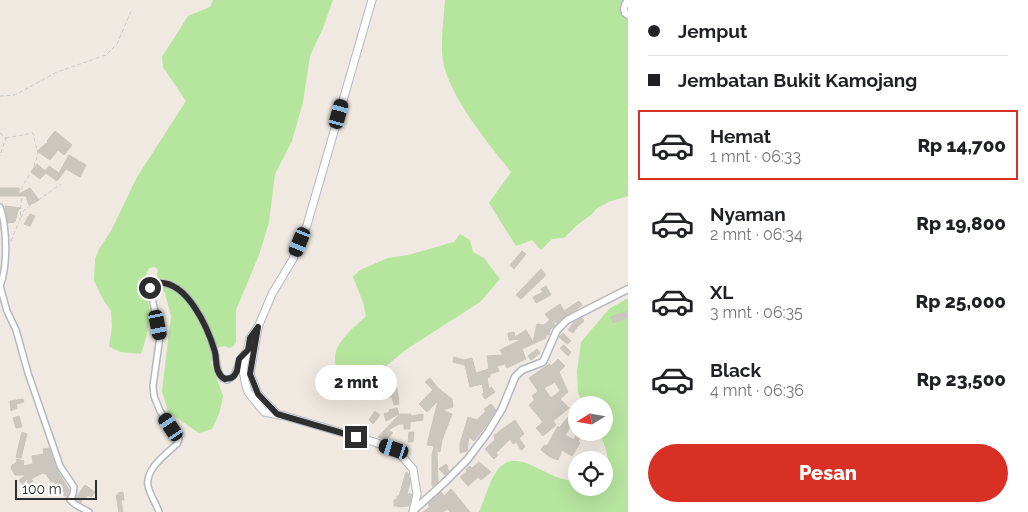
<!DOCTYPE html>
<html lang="id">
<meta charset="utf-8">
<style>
:root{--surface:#fff;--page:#f2f2f2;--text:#202124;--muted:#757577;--line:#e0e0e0;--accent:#d93025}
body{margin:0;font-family:Raleway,sans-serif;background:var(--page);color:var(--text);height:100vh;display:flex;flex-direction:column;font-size:19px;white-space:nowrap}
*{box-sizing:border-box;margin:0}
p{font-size:16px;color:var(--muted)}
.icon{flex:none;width:28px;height:28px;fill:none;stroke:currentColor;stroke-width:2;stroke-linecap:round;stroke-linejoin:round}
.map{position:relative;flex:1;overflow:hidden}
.drawer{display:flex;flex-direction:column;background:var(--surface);width:400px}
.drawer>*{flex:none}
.top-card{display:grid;align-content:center;height:110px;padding:0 20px;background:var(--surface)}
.needle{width:32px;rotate:259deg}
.buttons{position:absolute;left:568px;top:396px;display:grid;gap:10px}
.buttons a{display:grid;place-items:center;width:45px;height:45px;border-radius:50%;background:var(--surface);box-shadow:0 5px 20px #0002;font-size:25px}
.scale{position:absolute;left:15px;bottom:12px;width:82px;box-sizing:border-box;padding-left:5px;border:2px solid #2e2e2e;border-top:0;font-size:14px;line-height:18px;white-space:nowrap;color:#2e2e2e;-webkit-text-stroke:4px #fff;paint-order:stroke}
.end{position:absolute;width:22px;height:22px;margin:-11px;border:6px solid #2e2e2e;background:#fff;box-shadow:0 0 0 2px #fff}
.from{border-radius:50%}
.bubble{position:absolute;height:35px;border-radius:18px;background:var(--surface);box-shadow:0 5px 20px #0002;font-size:16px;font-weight:800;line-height:35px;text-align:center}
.car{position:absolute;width:15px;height:30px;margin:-15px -8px;border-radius:6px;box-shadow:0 0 4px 1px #0007;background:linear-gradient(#222 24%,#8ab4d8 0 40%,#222 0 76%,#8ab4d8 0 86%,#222 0)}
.top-card b{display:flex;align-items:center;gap:18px;height:48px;font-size:19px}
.top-card b+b{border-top:1px solid var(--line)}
.top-card i{width:12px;height:12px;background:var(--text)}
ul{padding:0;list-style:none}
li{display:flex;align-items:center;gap:15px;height:70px;margin:0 10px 8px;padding:0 10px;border:2px solid transparent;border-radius:0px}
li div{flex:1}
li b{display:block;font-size:19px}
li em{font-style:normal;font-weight:800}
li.active{border-color:var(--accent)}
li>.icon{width:45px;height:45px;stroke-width:1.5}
.button{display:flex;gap:10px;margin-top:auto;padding:10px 20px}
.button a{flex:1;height:58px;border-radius:30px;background:var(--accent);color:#fff;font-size:20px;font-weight:800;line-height:58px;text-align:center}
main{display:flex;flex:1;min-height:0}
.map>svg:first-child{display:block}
</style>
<main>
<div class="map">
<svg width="628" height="512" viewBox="0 0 628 512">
<rect width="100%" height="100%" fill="#efe9e1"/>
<g fill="#b6e59e">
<path d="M213,0H333L323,28L310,56L303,102L292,141L275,174L269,222L259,255L236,310V342L234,346L229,348L224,346L218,348L211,362L223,396L219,414L212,429L199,433L168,412L162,391L171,316L165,293L157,287V274L158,269L154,267L149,268C139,290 147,286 149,306C151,322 146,339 141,354L121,352L109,347L112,326L111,311L104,301L94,281L95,259L99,249L111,231L137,177L186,101L163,67L162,57L188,16L210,7Z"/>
<path d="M445,0H628V196L608,202L596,209L591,215L577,225L564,238L552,239L541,250L532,240L516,246L489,203L511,172C488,143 450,98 443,61C440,46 444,16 445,0Z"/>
<path d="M460,234L470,240L473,252L484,258L500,279L480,302L407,349L352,393L337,380C336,373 335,366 335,360C334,342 354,328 366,316L363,302L353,277L360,270L388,258L408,255L454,242Z"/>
<path d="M628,298V512H479C484,501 487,490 492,479C509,446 529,466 554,476C561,479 569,480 576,482V488H604C604,482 607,481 608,477C611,462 605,446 600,433L604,432V405H584L578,393L577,371L581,342L609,309Z"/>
</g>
<g fill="#cbc7bf" stroke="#cbc5ba" fill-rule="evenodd">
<polygon points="55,131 72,145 64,155 58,150 50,160 37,151 48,142 47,141"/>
<polygon points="69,155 86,165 80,177 66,169 57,181 46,173 40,179 31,172 37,164 45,171 49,166 59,173"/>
<polygon points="0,188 19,188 19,194 30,188 39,200 29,205 26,196 0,196"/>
<polygon points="5,206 21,208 18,210 15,222 8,223"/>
<polygon points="30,214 35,216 30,226 24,224"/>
<polygon points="522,251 526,254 514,269 510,265"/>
<polygon points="541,269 546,275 521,299 516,295"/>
<polygon points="546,286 551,295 536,303 533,297 543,292 541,289"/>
<polygon points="579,301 582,305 577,309 564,316 557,323 552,320 555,325 550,330 549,335 546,335 546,338 522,349 526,359 507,368 505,364 497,366 499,371 490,374 490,377 487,378 489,389 491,387 495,392 485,399 482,394 484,393 482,384 470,387 465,365 453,362 454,357 464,360 472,358 476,373 489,369 487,356 503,355 500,350 522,339 509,340 508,333 514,332 515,337 526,330 533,342 537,324 544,325 550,320 545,314 560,304 564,311"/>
<polygon points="628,311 628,318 613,323 611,317"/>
<polygon points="582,318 584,321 577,327 573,333 568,330 573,323"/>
<polygon points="563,333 571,341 567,344 559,337"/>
<polygon points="564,345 571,352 568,356 560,348"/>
<polygon points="537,349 540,353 531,360 528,356"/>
<path d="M558,359L565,366L559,372L568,392L560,399L569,408L553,421L556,425L543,436L536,428L543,422L529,405L535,400L532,396L538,391L529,378L545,367L550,364L551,366ZM555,382L560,391L551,398L544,388Z"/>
<polygon points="430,378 438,388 452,399 453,407 442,410 452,414 442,440 440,452 437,451 438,482 433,486 432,486 432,456 434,446 427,445 438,401 427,412 419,404 433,390 425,382"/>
<polygon points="390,388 397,388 399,404 394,405 392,397 389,397"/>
<polygon points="23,399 24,402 16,404 17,408 11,411 10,401"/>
<polygon points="491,404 496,410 485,427 474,441 469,437 467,451 460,453 460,444 468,417 477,420 486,411 484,409"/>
<polygon points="397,408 399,414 386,421 384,414 390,412 389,410"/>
<polygon points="576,408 576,418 565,435 574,440 577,432 583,432 578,442 580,443 572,456 562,450 558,460 550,457 541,450 544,445 547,446 558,426 559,428"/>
<polygon points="375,411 380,415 373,424 369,420"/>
<polygon points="400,414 411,414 411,416 423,414 423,420 410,422 410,429 404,429 404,424 399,424 388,430 393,433 387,439 380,438 378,437"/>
<polygon points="19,416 22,427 16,428 13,418"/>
<polygon points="515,420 524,434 519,438 525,447 521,450 516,442 513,444 510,439 496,453 498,455 494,459 485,449 495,440 494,435"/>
<polygon points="22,432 27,434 21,458 16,457"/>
<polygon points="409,432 414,432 413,442 408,442"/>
<polygon points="49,448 56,468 69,490 67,497 63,495 65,494 61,487 58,488 54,481 51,482 46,474 43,473 31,479 33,481 24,487 19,480 26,475 15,475 11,468 12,465 16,463 17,459 24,461 23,466 33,464 32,456 44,454 43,449"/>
<polygon points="479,462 491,472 481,480 478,477 468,486 460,477 467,471 466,469 470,466 472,468"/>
<polygon points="446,464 448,467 447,468 449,471 445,475 439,469"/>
<polygon points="406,472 408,473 410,482 407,494 412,494 409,506 398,507 398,506 394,506 394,500 397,499 397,496 399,496"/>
<polygon points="85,485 95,492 91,497 88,495 84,500 82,499 81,503 75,499"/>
<polygon points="451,489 470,512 450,512 448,509 442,512 423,512 430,507 428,504 441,492 444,496"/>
<polygon points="123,492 124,500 121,500 123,512 119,512 116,495 118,495 118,493"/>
</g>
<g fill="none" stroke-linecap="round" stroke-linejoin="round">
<defs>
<g id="minor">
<path d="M0,207C7,227 8,266 0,286"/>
<polyline points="0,286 7,311 16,330 28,373 60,466 74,487 73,494 70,500 76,505 89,512"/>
<path d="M159,512C156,503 150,495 148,486C145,469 166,454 177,444L179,439L160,411L154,396L153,386L160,336L150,288L157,283C187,280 209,328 215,353C217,362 216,371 222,378L227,380C240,376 235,360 247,351"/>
</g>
<g id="tertiary">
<path d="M628,0C625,5 623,7 625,13L628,15"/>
<polyline points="413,511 445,482 467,460 488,432 502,409 515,377 522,370 543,362 557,330 567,320 628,289"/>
</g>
<g id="secondary">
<polyline points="372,0 307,225 293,259 272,294 258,327 250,338 243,369 245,382 248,392 264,412 285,416 374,442 394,449 399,453 413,469 417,494 413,512"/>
<polyline points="258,328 250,374 258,394 277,414"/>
</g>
</defs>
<use href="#minor" stroke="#b4b7c1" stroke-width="8"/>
<use href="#tertiary" stroke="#b4b7c1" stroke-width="9"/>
<use href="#secondary" stroke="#b4b7c1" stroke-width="9"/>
<g stroke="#c9c9c9" stroke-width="1" stroke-dasharray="4 2.5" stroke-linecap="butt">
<polyline points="0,96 15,95 57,72 106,55 117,44 132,9"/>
<polyline points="0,133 6,138 0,156"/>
<polyline points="6,138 33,133 38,154 33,169 22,187 20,221"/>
<polyline points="21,218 24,210 61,184"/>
<polyline points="11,241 19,222"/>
</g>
<use href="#minor" stroke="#fff" stroke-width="5"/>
<use href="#tertiary" stroke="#fff" stroke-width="6"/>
<use href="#secondary" stroke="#fff" stroke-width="7"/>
</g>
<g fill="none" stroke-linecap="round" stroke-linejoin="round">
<path stroke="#2e2e2e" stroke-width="6" d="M150,288L157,283C187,280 208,328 215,352C217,362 215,374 225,379L231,378L234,376L237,371L239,359L248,350L250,338L258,327L250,374L258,394L277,414L356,437"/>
</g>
</svg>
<div class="buttons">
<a><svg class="needle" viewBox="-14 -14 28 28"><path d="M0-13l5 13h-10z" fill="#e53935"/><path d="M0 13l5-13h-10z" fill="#757577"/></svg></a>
<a><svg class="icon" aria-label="locate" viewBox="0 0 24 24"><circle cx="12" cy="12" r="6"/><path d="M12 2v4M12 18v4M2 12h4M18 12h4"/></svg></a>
</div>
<div class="scale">100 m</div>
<i class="end from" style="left:150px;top:288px"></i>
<i class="end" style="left:356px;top:437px"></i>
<div class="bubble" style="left:315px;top:365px;width:82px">2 mnt</div>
<i class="car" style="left:339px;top:114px;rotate:15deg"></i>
<i class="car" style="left:300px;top:242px;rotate:202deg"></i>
<i class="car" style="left:158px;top:325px;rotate:169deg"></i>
<i class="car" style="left:171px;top:427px;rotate:326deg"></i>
<i class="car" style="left:394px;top:449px;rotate:288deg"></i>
</div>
<section class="drawer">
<div class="top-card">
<b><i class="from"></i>Jemput</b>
<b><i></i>Jembatan Bukit Kamojang</b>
</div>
<ul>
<li class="active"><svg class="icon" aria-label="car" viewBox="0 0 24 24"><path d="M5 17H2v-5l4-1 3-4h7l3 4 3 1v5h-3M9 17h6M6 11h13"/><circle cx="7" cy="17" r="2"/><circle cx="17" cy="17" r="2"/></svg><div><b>Hemat</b><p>1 mnt · 06:33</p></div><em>Rp 14,700</em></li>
<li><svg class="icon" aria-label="car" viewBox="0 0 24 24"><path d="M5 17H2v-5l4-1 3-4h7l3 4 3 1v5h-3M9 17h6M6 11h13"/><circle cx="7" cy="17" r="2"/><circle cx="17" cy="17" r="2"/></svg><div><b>Nyaman</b><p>2 mnt · 06:34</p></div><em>Rp 19,800</em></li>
<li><svg class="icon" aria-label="car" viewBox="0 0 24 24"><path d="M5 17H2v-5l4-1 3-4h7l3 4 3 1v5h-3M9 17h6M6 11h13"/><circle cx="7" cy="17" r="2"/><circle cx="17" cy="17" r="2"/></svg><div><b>XL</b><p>3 mnt · 06:35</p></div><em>Rp 25,000</em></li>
<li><svg class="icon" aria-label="car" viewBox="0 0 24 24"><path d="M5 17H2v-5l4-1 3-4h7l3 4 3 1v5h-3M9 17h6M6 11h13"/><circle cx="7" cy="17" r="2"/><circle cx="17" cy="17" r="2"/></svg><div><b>Black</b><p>4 mnt · 06:36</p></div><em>Rp 23,500</em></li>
</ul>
<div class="button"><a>Pesan</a></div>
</section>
</main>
